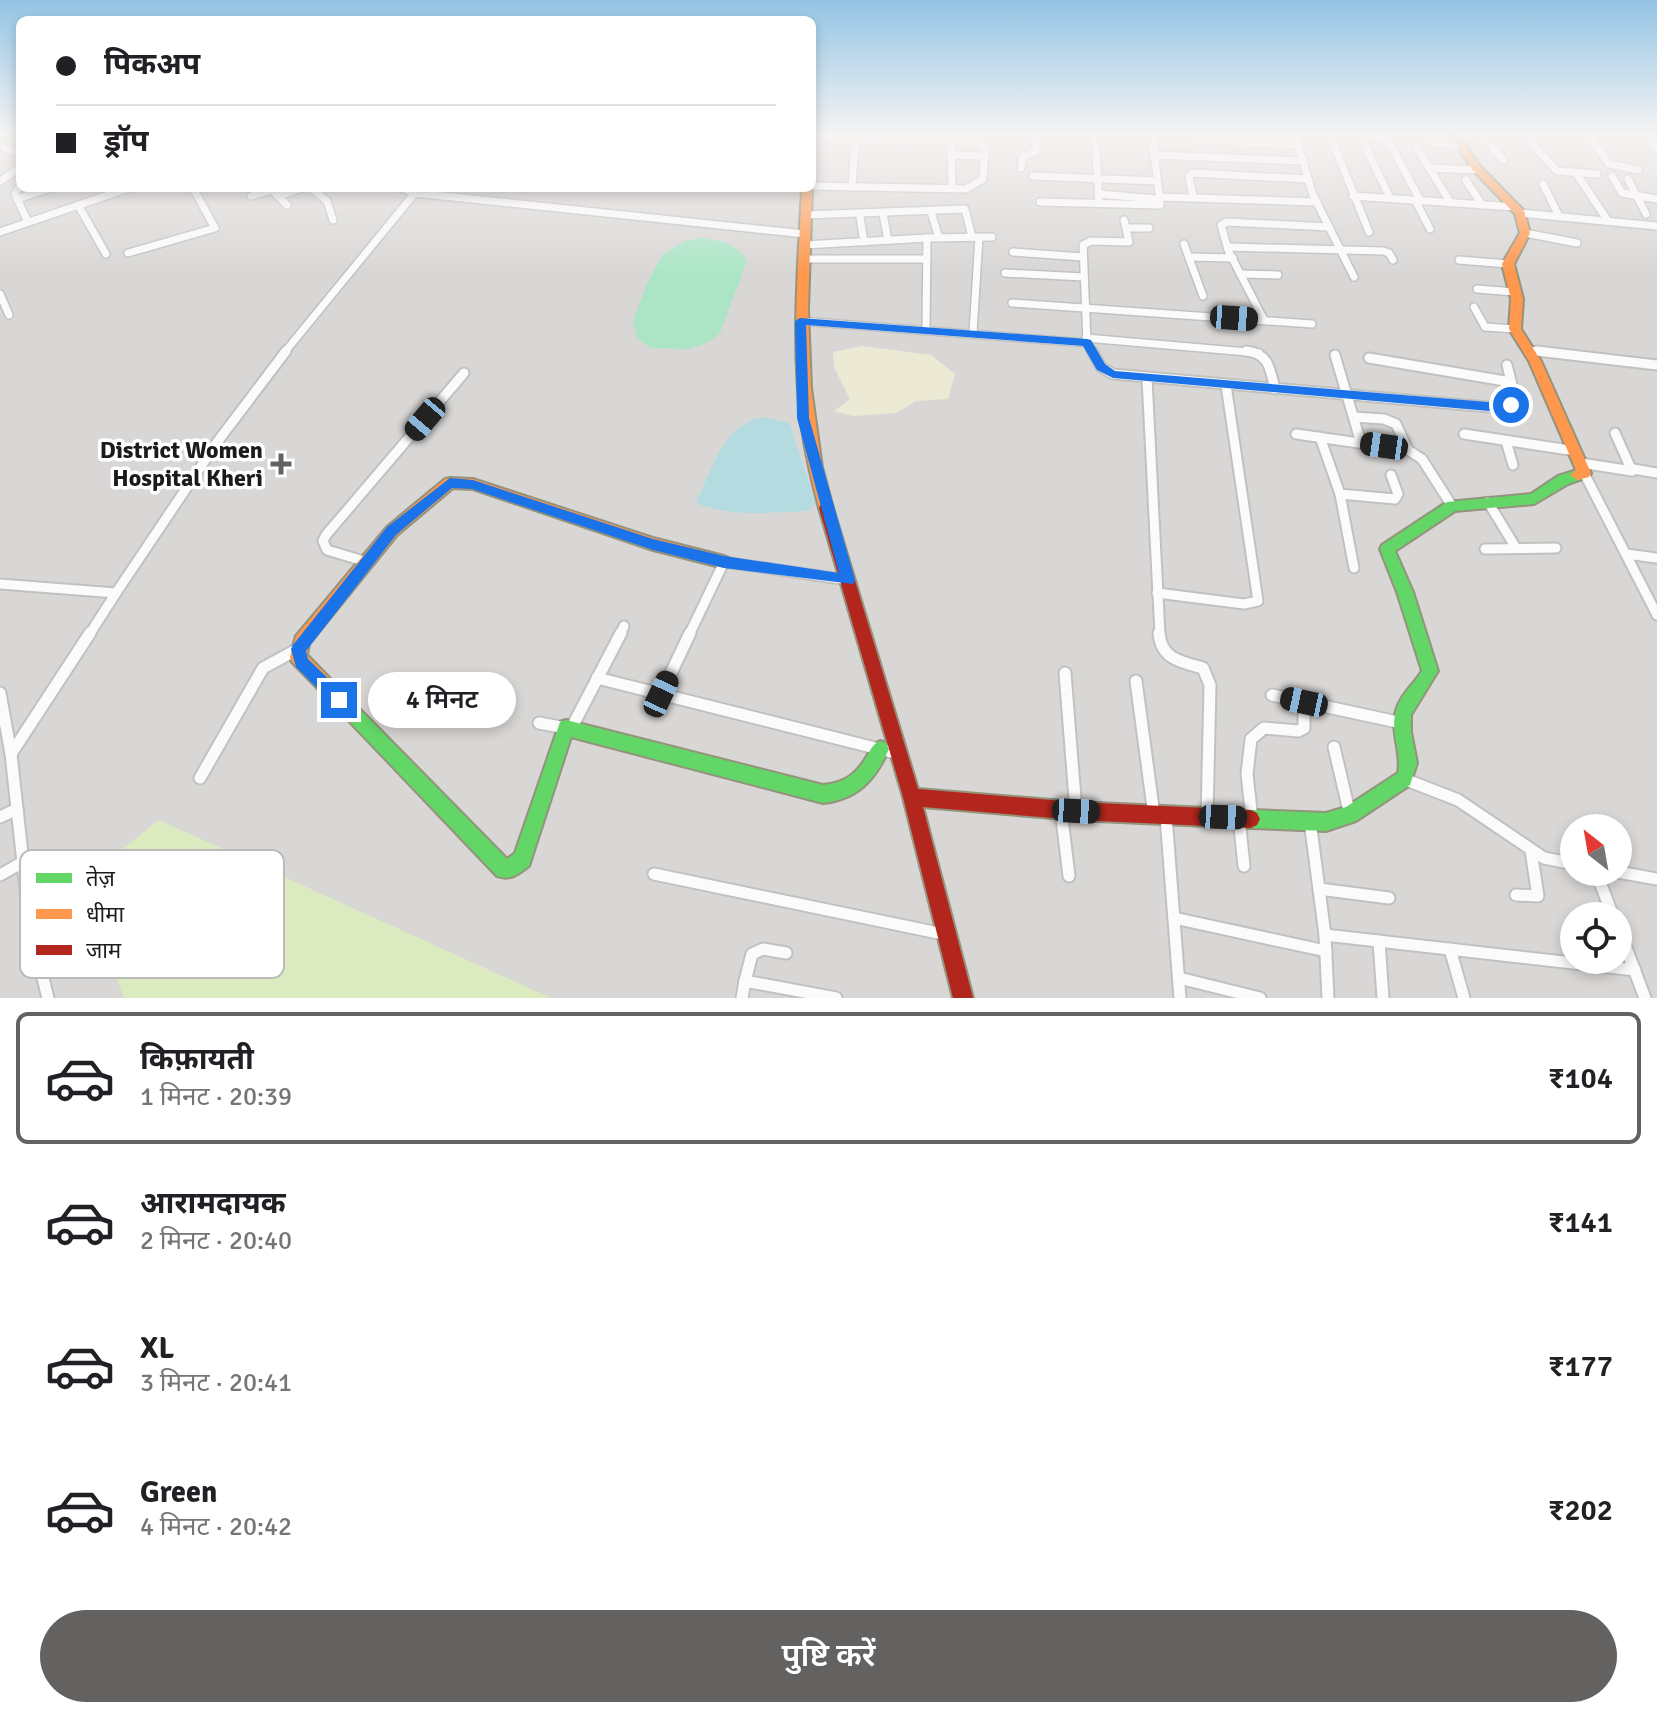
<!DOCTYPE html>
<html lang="hi">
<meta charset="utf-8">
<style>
:root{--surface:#fff;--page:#f2f2f2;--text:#202124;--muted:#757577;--line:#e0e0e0;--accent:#636261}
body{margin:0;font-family:Signika,"Noto Sans Devanagari",sans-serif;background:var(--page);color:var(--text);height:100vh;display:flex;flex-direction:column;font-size:30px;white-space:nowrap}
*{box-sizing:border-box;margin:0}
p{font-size:26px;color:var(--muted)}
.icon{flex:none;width:44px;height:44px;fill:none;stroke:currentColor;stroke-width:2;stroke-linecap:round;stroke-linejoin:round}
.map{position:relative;height:998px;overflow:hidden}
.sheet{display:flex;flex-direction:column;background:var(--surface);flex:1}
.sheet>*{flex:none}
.top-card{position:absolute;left:16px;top:16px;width:800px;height:176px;border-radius:12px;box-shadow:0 4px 12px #0003;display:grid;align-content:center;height:176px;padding:0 40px;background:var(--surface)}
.needle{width:52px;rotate:329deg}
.tools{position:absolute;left:1560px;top:814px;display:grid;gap:16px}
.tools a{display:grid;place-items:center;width:72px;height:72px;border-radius:50%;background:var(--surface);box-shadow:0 4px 12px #0003;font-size:40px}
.end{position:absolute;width:36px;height:36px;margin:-18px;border:10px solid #1a73e8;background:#fff;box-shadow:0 0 0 4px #fff}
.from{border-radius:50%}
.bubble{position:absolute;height:56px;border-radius:28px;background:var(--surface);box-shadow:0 4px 12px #0003;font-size:26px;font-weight:600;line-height:56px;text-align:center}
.car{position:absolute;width:24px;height:48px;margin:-24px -12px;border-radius:10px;box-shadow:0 0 6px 2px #0007;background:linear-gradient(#222 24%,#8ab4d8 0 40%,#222 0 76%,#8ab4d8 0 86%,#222 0)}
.top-card b{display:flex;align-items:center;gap:28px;height:76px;font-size:30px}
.top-card b+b{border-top:2px solid var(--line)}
.top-card i{width:20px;height:20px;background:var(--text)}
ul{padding:14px 0 0;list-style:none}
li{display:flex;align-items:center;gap:24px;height:132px;margin:0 16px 12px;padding:0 24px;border:4px solid transparent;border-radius:12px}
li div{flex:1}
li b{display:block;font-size:30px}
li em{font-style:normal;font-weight:600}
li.active{border-color:var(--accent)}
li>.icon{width:72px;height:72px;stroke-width:1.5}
.primary-button{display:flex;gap:16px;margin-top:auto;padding:16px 40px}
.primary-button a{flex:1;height:92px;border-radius:48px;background:var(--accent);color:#fff;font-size:32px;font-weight:600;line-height:92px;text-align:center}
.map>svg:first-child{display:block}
</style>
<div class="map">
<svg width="1657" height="998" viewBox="0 0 1657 998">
<rect width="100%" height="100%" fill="#eae7e4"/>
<path fill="#d9d7d5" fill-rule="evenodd" d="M0,135H20V188H812V135H1657V998H0ZM1574,828H1618V872H1574ZM1574,916H1618V960H1574Z"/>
<polygon fill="#ecead5" points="862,346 931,355 955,374 948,399 916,401 896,413 854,416 834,411 850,399 834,367 833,352"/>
<polygon fill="#dbeabf" points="159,820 551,998 124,998 81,882"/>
<path fill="#abe5c6" d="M702,238C721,241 737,243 747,261L720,333L709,342L689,349L651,348L637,338L633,322L646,286L662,255L685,241Z"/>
<path fill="#b4dce0" d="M762,417L789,423L816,503L808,511C771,512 731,518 696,503C712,470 722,426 762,417Z"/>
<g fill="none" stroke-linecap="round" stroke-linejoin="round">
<defs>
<g id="street-far2">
<polyline points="1095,135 1099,203"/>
<polyline points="1152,135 1160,202"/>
<polyline points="1295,135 1313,195 1354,277"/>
<polyline points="1330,135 1369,232"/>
<polyline points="1360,135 1390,198"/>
<polyline points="1482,135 1503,160"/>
<polyline points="1524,135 1557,171 1597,174"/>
<polyline points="1588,135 1609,164 1638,170"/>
<polyline points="1650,135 1657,148"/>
<polyline points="1361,136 1388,140 1420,200"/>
<polyline points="812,139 975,140 985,146 983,179 966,189 812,186"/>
<polyline points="951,140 952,189"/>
<polyline points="1198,140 1298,145"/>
<polyline points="1429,142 1461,145"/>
<polyline points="0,146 20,153"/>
<polyline points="1417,148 1450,202"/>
<polyline points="951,155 985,156"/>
<polyline points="1154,155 1303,161"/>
<polyline points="1021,168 1023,156 1036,152 1035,135"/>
<polyline points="1429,168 1478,170"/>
<polyline points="1576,173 1608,221"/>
<polyline points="1033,176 1157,181"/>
<polyline points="1612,176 1622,193 1657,199"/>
<polyline points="1628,179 1646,214"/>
<polyline points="1466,180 1482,205"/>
<polyline points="0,181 20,168"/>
<polyline points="1543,184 1559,216"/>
<polyline points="20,186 15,194 28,222"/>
<polyline points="852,187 855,139"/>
<polyline points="311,188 327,201 333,220"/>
<polyline points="401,188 415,193 805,234"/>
<polyline points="1098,194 1156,199"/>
<polyline points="251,196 272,190 287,205"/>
<polyline points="279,196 302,188"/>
<polyline points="1353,196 1515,207"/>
<polyline points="1159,197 1317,202"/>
<polyline points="1193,198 1189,176 1192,173 1308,179"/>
<polyline points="17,199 51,188"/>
<polyline points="1415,200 1430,229"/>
<polyline points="1040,202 1160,205"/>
<polyline points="78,205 106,254"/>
<polyline points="931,212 939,238"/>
<polyline points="1520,213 1657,226"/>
<polyline points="883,214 888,240"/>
<polyline points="806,215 965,209 972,237"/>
<polyline points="860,217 864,242"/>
<polyline points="1127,228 1149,228"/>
<polyline points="0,232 129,188"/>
<polyline points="1525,233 1577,243"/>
<polyline points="927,238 992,237"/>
<polyline points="1184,244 1203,296"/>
<polyline points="804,245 927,238 926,329"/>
<polyline points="1228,247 1383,251 1389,253 1393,260"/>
<polyline points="1013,252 1083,257"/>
<polyline points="128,253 215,228 193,188"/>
<polyline points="1189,257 1233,258"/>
<polyline points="803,259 927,259"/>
<polyline points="1459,260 1508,264"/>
<polyline points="1005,273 1084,277"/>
<polyline points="1240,274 1278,275"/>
<polyline points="1477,289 1515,292"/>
<polyline points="0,294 9,315"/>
<polyline points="1012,303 1312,324"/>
<polyline points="1474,307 1485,327 1515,329"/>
<polyline points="1264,320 1228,250 1221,225 1227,222 1329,227"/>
<polyline points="800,321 1087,343 1093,353"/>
<polyline points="973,332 979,237"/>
<polyline points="1086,338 1259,353"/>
<polyline points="1087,342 1083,245 1091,241 1129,242 1124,220"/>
<polyline points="1528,350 1554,353"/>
<polyline points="284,353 419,188"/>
</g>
<g id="street-far1">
<polyline points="1092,351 1101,367 1113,374 1500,408 1511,405 1515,397 1507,365"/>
<path d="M1246,351C1269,353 1270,369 1275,389"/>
<polyline points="1537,351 1657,365"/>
<polyline points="1335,355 1361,443"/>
<polyline points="1369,358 1511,382"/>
<polyline points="1147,378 1160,635"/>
<polyline points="1354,417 1384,419 1396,424 1408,450"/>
<polyline points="1296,434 1408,450 1422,459 1452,506"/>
<polyline points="1464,434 1576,451"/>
<polyline points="1320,437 1340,494 1395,499 1398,494 1391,475"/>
<polyline points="1506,441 1513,465"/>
<polyline points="1581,463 1632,471 1615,433"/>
<polyline points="1633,469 1657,473"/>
<polyline points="1584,473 1657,615"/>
<polyline points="1340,494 1354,568"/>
<polyline points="1488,502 1516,548"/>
<polyline points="1485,549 1556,548"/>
<polyline points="1626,554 1657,558"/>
<polyline points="367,562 327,550 323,541 326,535 464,373"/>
<polyline points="0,584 116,593 89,635"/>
<polyline points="116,593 218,441 286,351"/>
<polyline points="1157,593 1244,604 1258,601 1226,385"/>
<polyline points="620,635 624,626"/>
<polyline points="689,635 724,562 848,580"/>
</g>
<g id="street">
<path d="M1159,633C1161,659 1181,662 1203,668L1210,685L1207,817"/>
<polyline points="1065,673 1076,811"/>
<polyline points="597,678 899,754"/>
<polyline points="1136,681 1154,815"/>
<polyline points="0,693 11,754 30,926 48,998"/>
<polyline points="661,694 690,633"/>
<polyline points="1272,695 1402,723"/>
<polyline points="539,723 566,728"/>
<polyline points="571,729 621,633"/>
<polyline points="1334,747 1350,815"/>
<polyline points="11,754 90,633"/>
<polyline points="200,778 263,668 298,649"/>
<polyline points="1404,779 1458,800 1544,858 1574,864"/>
<polyline points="1061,810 1069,876"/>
<polyline points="1166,816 1180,998"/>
<polyline points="0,817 17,809"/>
<polyline points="1239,818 1244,866"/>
<polyline points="1252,819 1247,774 1251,739 1264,728 1298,731 1304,728 1304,702"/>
<polyline points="1310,821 1325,935 1328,998"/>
<polyline points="1596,872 1613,916"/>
<polyline points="1618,872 1657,879"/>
<polyline points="654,874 948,935"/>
<polyline points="0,875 23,862"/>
<polyline points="1319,889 1389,898"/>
<polyline points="1516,895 1538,896 1531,851"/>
<polyline points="1174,918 1326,951"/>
<polyline points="1618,927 1645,998"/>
<polyline points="1325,935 1635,970"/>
<polyline points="1379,941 1383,998"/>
<polyline points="1450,949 1464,998"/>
<polyline points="1179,978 1260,998"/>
<polyline points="745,981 752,954 763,949 786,953"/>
<polyline points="742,998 745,981 836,998"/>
</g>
<g id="fast">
<polygon points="0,135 9,135 0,141"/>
<path d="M1577,470L1582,471L1584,475L1582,479L1568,484L1534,504L1455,511L1395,551L1413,592L1438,671L1411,715V732L1417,763L1410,785L1356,821L1326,831L1251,828L1245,825L1242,819L1245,813L1251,810L1326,813L1346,807L1398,773C1402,753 1391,735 1395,715C1398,697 1413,685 1422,671L1397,592L1380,549L1382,545L1447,502L1531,494L1558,476Z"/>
<path d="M336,689L342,691L507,859L515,853L558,728L560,722L566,720L823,785C844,783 856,775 867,756C871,749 872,745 880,741L886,743L889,749C875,780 858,799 823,803L571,737L529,866C519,874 510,881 497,876L330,701L328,696L330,691Z"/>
</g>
<g id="slow">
<polygon points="1450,135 1458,135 1479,165 1524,211 1530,233 1514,264 1523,299 1521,329 1541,361 1591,473 1589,477 1577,480 1570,475 1576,470 1529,361 1509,329 1511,299 1502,264 1520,233 1515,214 1472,169"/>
<path d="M802,188H812L808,310L811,388L822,467L833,508L831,512H821L819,508C812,482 806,456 802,429C791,350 798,268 802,188Z"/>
<polygon points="450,478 473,479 653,538 724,556 729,558 731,562 729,566 724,568 653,550 473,489 453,488 397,535 309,644 307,655 342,691 344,696 342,701 336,703 330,701 292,662 290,657 296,636 387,527 445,479"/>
</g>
<polygon id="jam" points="826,503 831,504 833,508 918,789 1076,802 1251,810 1257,813 1260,819 1257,825 1251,828 1076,820 923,807 973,998 953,998 903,797 819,508 821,504"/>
</defs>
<use href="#street-far2" stroke="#c2c1c0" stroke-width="10"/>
<use href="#street-far1" stroke="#c2c1c0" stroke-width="13"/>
<use href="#street" stroke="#c2c1c0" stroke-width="15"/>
<use href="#fast" stroke="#94937c" stroke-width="4"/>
<use href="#slow" stroke="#94937c" stroke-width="4"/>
<use href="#jam" stroke="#94937c" stroke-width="4"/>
<use href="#street-far2" stroke="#fcfbfb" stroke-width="7"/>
<use href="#street-far1" stroke="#fcfbfb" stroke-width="9"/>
<use href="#street" stroke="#fcfbfb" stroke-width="11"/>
<use href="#fast" fill="#63d668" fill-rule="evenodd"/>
<use href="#slow" fill="#ff974d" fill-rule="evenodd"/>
<use href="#jam" fill="#b3261e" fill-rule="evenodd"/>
</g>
<linearGradient id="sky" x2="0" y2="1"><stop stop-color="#93c4e5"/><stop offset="0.49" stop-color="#f6f4f3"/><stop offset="1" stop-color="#f6f4f3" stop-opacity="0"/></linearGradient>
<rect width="1657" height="274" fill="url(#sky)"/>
<polygon fill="#1a73e8" points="800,318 1087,339 1091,340 1105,364 1115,371 1500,403 1511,401 1517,405 1500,412 1113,378 1097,370 1083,346 806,325 809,418 855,580 853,584 724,568 653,550 472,489 452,488 396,535 306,651 308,659 345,695 345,705 334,705 296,667 291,649 293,645 387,527 450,478 473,480 653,539 724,556 839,573 797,418 795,321"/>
<path fill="#636261" stroke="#fff" stroke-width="3" d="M277 452h8v8h8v8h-8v8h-8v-8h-8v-8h8z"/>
<g text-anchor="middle" stroke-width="7" stroke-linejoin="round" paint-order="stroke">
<g font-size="24" font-weight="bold" fill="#1b1b1b" stroke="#fff" text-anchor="end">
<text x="263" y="458">District Women<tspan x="263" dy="28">Hospital Kheri</tspan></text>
</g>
</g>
<rect x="20" y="850" width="264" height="128" rx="12" fill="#fff" stroke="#bbb" stroke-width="2"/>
<rect x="36" y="873" width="36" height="10" fill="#63d668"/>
<rect x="36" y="909" width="36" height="10" fill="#ff974d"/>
<rect x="36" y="945" width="36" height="10" fill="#b3261e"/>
<g font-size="22" fill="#1b1b1b">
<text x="86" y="886">तेज़</text>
<text x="86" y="922">धीमा</text>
<text x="86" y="958">जाम</text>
</g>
</svg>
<div class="tools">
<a><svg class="needle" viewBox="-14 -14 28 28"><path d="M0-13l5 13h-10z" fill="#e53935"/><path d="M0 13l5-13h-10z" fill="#757577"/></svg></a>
<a><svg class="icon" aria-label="locate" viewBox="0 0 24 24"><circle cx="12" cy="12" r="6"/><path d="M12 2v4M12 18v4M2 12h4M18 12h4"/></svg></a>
</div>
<i class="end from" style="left:1511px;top:405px"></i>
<i class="end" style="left:339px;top:700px"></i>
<div class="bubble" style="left:368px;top:672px;width:148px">4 मिनट</div>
<i class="car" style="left:1234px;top:318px;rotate:94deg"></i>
<i class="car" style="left:425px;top:419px;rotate:220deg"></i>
<i class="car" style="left:1384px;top:446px;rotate:278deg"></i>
<i class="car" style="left:661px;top:694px;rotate:25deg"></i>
<i class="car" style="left:1304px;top:702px;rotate:282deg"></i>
<i class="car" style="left:1076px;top:811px;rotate:93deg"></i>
<i class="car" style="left:1223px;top:817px;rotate:92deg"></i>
<div class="top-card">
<b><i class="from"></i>पिकअप</b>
<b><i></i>ड्रॉप</b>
</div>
</div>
<section class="sheet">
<ul>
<li class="active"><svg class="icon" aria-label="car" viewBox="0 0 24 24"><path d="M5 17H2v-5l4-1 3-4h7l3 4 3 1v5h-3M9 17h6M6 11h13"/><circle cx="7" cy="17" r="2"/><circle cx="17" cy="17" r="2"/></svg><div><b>किफ़ायती</b><p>1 मिनट · 20:39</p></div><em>₹104</em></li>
<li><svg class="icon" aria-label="car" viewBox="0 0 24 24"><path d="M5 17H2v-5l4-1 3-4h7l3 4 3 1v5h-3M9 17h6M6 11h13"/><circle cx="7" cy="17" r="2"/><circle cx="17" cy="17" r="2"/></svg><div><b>आरामदायक</b><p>2 मिनट · 20:40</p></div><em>₹141</em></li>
<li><svg class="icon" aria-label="car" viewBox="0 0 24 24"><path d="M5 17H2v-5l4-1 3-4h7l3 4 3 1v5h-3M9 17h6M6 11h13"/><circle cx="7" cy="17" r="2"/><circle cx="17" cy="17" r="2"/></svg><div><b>XL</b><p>3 मिनट · 20:41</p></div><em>₹177</em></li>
<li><svg class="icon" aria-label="car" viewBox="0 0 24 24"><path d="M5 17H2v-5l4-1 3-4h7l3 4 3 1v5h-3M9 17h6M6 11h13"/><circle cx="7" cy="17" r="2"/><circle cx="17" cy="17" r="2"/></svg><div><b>Green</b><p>4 मिनट · 20:42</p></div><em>₹202</em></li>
</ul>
<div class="primary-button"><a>पुष्टि करें</a></div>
</section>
